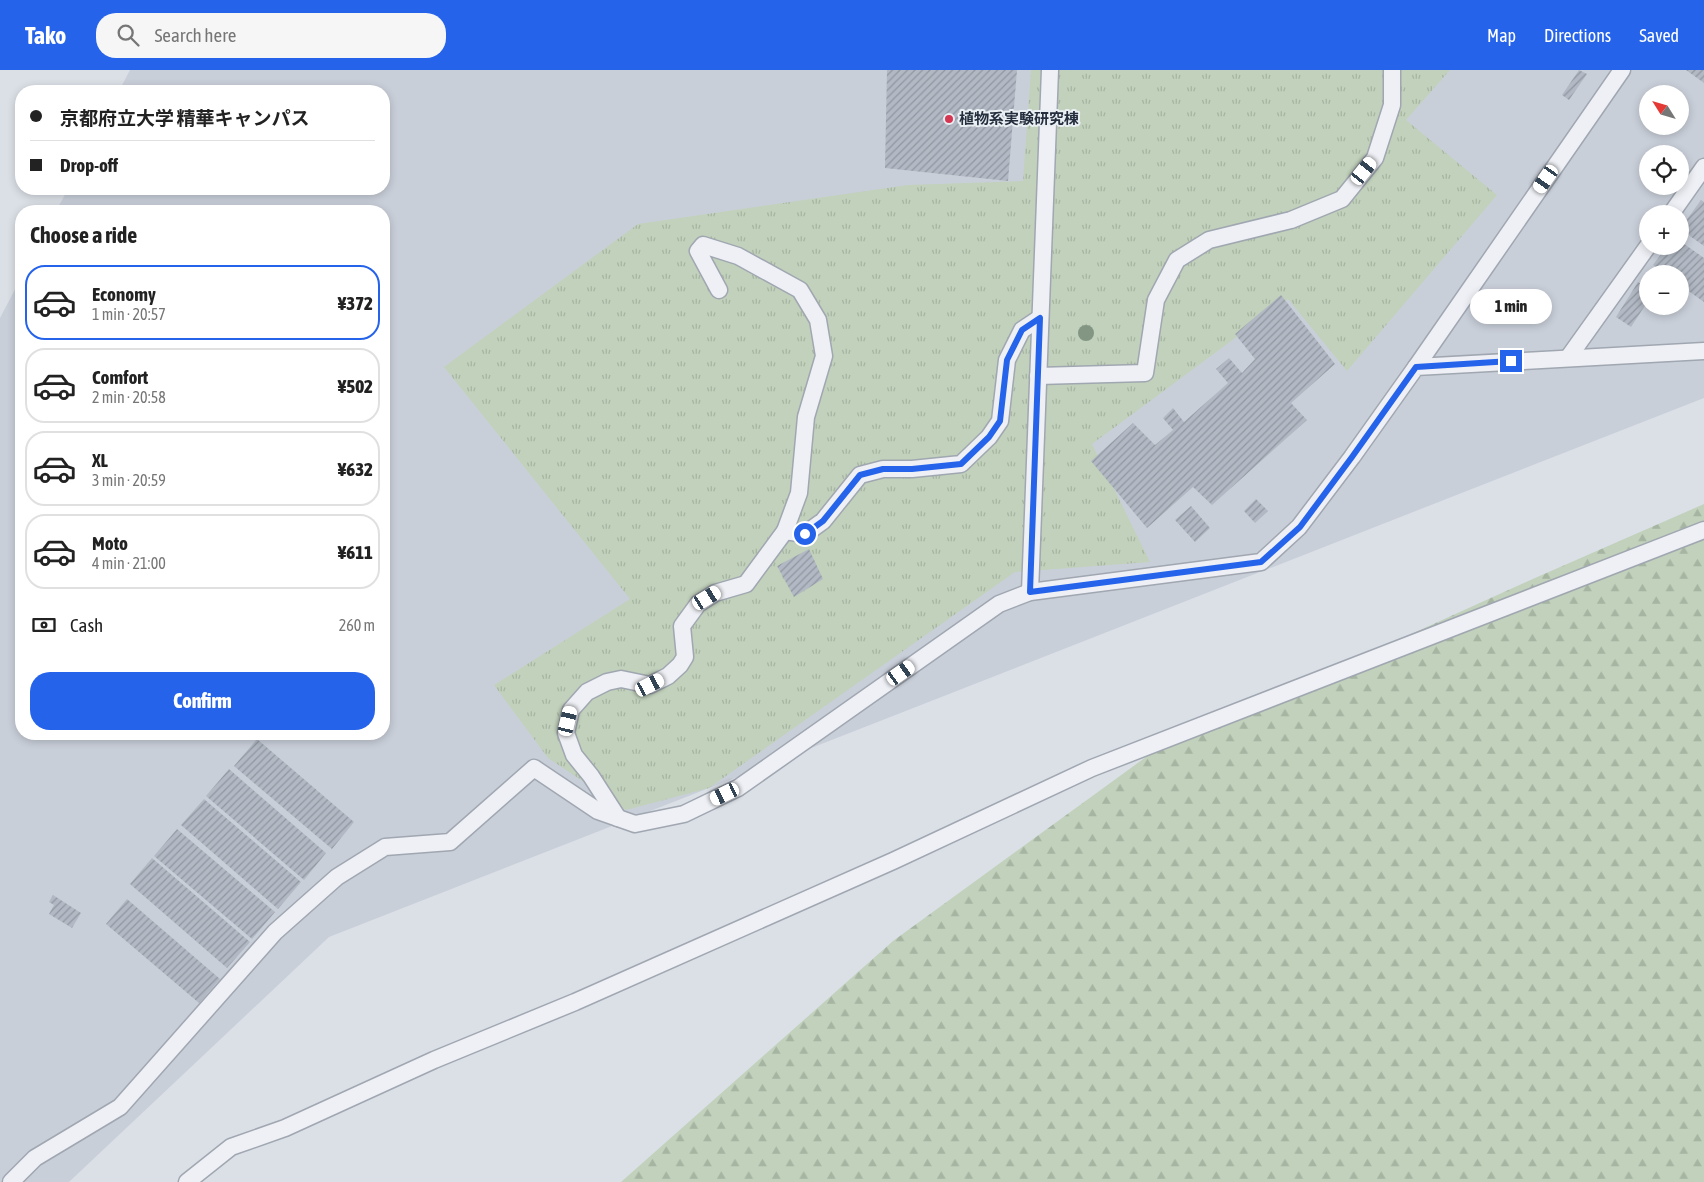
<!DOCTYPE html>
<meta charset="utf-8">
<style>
:root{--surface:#fff;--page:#f6f6f6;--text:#222;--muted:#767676;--line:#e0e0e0;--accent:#2563eb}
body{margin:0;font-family:"Asap Condensed","Noto Sans JP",sans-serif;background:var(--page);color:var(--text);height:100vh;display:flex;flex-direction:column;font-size:19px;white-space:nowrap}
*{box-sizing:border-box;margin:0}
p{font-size:16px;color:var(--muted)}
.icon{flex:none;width:28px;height:28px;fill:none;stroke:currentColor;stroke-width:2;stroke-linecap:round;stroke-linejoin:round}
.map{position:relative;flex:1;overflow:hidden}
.sheet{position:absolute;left:15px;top:135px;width:375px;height:535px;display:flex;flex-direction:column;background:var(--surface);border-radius:20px;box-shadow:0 2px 8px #0003}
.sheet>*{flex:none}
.hud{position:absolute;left:15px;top:15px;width:375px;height:110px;border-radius:20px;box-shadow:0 2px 8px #0003;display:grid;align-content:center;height:110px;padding:0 15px;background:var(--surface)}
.needle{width:32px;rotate:307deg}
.fabs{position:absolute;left:1639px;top:15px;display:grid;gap:10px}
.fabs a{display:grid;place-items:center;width:50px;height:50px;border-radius:50%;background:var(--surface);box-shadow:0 2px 8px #0003;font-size:25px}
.end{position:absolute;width:22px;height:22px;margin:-11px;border:6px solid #2563eb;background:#fff;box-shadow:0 0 0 2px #fff}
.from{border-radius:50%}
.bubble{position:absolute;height:35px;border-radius:18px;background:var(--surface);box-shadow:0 2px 8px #0003;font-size:16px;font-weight:800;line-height:35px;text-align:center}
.car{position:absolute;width:15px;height:30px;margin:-15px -8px;border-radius:6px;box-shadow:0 0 4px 1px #0007;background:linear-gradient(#fff 24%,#345 0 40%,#fff 0 76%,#345 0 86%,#fff 0)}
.hud b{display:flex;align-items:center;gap:18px;height:48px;font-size:19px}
.hud b+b{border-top:1px solid var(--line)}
.hud i{width:12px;height:12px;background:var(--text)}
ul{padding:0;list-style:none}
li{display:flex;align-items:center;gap:15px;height:75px;margin:0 10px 8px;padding:0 5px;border:2px solid var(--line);border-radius:20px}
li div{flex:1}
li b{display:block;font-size:19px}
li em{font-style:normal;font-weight:800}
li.active{border-color:var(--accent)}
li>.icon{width:45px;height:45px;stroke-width:1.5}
h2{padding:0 15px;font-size:22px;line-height:60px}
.pay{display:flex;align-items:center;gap:12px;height:55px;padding:0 15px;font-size:19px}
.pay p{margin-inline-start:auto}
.cta{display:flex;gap:10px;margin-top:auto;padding:10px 15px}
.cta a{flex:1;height:58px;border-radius:20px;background:var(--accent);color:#fff;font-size:20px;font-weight:800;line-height:58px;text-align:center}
header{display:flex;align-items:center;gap:30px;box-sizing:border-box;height:70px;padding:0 25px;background:var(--accent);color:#fff}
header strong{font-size:24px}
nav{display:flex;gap:28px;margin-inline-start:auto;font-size:18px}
.search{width:350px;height:45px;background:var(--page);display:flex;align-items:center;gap:12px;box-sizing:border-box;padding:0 18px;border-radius:20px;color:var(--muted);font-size:19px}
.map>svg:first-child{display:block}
</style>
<header>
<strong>Tako</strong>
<div class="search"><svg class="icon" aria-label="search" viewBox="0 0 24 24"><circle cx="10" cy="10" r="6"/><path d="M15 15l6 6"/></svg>Search here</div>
<nav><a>Map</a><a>Directions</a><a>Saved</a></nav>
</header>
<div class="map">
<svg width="1704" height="1112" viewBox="0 0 1704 1112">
<defs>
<pattern id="forest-firs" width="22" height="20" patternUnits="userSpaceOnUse" patternTransform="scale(1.25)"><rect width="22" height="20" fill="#c1d1bb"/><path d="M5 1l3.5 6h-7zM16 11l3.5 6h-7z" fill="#a6b4a2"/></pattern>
<pattern id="park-tufts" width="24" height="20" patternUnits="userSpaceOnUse" patternTransform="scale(1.25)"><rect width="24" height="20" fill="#c1d1bb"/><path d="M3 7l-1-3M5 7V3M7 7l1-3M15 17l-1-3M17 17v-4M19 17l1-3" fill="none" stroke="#a6b4a2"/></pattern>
<pattern id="building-hatch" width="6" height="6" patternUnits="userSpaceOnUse" patternTransform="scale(1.25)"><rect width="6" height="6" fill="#b2b9c4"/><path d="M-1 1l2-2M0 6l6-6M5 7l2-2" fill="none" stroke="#9197a0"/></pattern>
</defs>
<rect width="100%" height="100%" fill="#dbe0e7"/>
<path fill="#c9cfd9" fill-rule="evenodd" d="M130,0H1704V328L329,867L69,1112H0V248L21,208V664H384V141H56L68,119H384V21H119ZM1648,24H1680V56H1648ZM1648,84H1680V116H1648ZM1648,144H1680V176H1648ZM1648,204H1680V236H1648Z"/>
<polygon fill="url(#forest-firs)" points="1704,434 1704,1112 621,1112 893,871 1157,679 1535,508"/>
<polygon fill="url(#park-tufts)" points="1031,0 1450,0 1406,50 1497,125 1347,301 1288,229 1092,374 1150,492 1015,502 709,718 626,740 548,688 494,615 630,529 444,297 638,154 908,115 1023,111"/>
<g fill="url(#building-hatch)">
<polygon points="887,0 1017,0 1008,111 885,98"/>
<polygon points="1579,0 1587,4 1569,30 1562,25"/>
<polygon points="1686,0 1704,0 1704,13"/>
<polygon points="1701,130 1704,132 1704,176 1680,159"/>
<polygon points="1680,171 1704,188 1704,232 1680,215 1680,204 1665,204 1653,195 1667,176 1680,176"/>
<polygon points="1638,212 1648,218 1648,231 1631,257 1616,247"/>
<polygon points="1281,225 1335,294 1291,333 1307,350 1212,435 1193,417 1147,458 1091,391 1133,353 1155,375 1173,360 1163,348 1173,338 1184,352 1228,313 1216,299 1229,288 1242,303 1255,289 1235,264"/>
<polygon points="1256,429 1268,441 1255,453 1244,441"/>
<polygon points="1191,436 1210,458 1195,472 1175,450"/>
<polygon points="809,479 823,509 794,527 777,496"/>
<polygon points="257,669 354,752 332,779 234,696"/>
<polygon points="229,699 326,783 304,810 206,726"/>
<polygon points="204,729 301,812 278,839 181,755"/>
<polygon points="177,759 275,842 252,869 154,786"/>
<polygon points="152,788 250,872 227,898 130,814"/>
<polygon points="53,825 81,843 72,858 49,844 54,835 49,832"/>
<polygon points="127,829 220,909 199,933 106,854"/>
</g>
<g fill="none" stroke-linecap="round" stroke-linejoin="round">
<defs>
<g id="service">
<polyline points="1671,144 1704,97"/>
<polyline points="719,220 698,181 703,175 738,186 800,220 818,250 824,286 806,347 799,423 785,461 805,464 823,451 860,405 883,399 912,399 961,394 989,367 1000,351 1007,290 1022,260 1040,248"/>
<polyline points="1568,288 1648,176"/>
<polyline points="1416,297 1622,0"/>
<polyline points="1038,306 1145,303 1156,230 1177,190 1209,170 1291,150 1342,129 1375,88 1392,35 1392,0"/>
<polyline points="1030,522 1050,0"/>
<polyline points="618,748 591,706 574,685 566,663 571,640 587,622 607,612 621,609 650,615 668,606 680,595 685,587 682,556 698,534 715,523 746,514 785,461"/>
<polyline points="11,1112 35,1088 120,1037 275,862 337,807 385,777 450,772 534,698 598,741 635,754 684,744 738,718 999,534 1030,522 1261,492 1299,457 1352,387 1416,297 1704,281"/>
<polyline points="187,1112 231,1077 285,1058 434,990 575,932 893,791 1092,698 1704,460"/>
</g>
</defs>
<use href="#service" stroke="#a0a7b1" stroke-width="19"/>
<use href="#service" stroke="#eef0f5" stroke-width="16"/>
</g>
<circle fill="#829683" cx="1086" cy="263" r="8"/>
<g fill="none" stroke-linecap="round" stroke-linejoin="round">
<polyline stroke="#2563eb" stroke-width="6" points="805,464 823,451 860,405 883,399 912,399 961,394 989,367 1000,351 1007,290 1022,260 1040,248 1030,522 1261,492 1300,457 1352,387 1416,297 1511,291"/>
</g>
<circle fill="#d53652" stroke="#eaeff4" stroke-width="2" cx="949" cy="49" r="5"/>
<g text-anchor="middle" stroke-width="4" stroke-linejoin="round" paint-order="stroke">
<g font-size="15" font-weight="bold" fill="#242e3d" stroke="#eaeff4" text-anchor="start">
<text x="959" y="54">植物系実験研究棟</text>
</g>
</g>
</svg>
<div class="fabs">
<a><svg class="needle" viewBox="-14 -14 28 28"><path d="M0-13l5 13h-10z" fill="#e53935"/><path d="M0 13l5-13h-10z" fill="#767676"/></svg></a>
<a><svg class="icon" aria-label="locate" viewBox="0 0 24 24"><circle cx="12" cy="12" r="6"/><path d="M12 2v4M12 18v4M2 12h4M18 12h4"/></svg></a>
<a>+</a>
<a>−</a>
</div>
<i class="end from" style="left:805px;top:464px"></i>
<i class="end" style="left:1511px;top:291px"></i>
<div class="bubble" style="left:1470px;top:219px;width:82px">1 min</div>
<i class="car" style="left:1364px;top:101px;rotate:39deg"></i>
<i class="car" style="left:1546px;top:109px;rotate:215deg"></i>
<i class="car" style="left:707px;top:528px;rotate:59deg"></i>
<i class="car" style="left:901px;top:603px;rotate:55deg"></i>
<i class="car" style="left:650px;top:615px;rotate:63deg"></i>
<i class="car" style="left:568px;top:651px;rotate:13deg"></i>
<i class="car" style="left:725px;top:724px;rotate:244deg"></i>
<div class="hud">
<b><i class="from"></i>京都府立大学 精華キャンパス</b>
<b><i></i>Drop-off</b>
</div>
<section class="sheet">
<h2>Choose a ride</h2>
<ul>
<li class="active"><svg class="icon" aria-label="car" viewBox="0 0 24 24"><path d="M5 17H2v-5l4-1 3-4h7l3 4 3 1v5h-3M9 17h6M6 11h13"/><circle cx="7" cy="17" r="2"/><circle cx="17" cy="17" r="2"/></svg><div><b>Economy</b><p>1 min · 20:57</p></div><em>¥372</em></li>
<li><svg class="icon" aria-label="car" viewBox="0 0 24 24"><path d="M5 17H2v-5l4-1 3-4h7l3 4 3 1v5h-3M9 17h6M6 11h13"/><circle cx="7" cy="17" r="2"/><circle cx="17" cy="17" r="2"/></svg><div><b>Comfort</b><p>2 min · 20:58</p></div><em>¥502</em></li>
<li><svg class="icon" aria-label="car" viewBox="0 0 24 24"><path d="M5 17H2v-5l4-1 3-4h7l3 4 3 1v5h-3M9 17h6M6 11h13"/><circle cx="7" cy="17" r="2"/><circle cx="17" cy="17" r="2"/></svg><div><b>XL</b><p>3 min · 20:59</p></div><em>¥632</em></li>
<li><svg class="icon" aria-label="car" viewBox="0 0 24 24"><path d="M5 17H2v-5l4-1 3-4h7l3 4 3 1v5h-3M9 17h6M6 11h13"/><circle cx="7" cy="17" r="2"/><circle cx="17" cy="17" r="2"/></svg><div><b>Moto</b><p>4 min · 21:00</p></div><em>¥611</em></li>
</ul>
<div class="pay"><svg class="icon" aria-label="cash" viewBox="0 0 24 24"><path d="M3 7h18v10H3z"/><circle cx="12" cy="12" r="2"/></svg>Cash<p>260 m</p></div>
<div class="cta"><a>Confirm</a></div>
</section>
</div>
